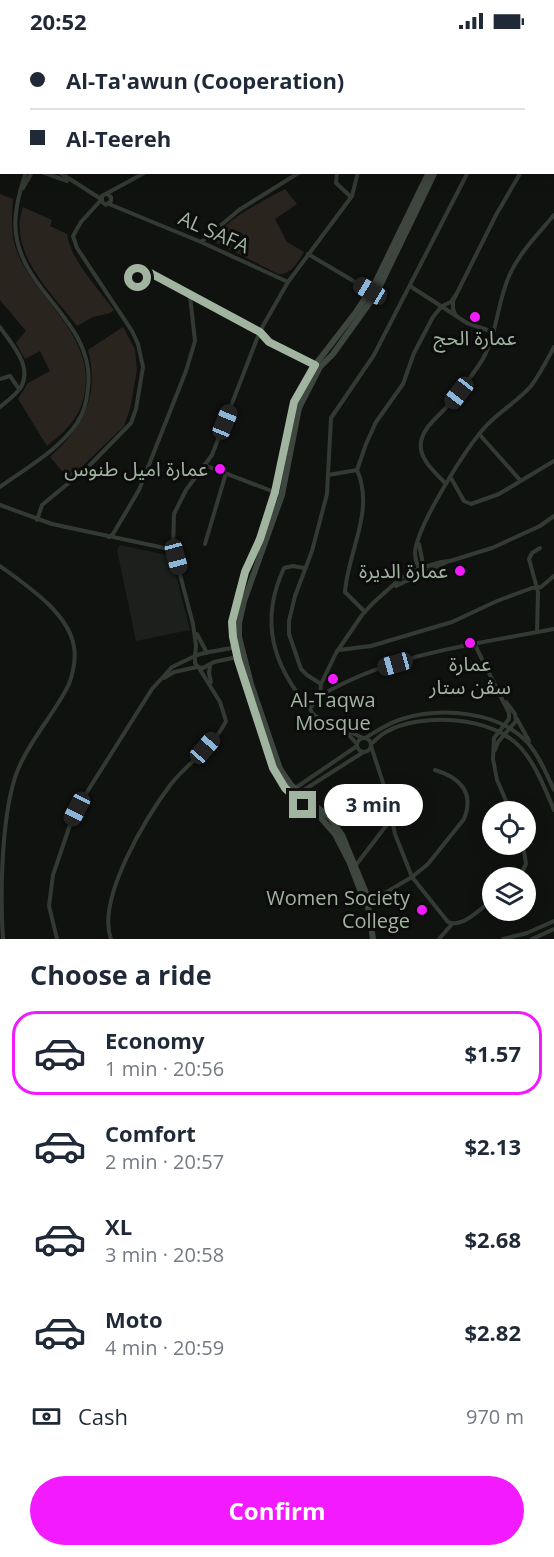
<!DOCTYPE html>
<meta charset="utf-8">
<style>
:root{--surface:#fff;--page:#f6f6f7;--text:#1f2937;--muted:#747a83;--line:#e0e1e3;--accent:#f41aff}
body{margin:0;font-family:"Open Sans","Noto Sans Arabic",sans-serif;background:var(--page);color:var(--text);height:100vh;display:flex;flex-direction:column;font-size:22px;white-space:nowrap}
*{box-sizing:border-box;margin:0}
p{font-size:20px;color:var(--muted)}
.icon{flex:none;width:33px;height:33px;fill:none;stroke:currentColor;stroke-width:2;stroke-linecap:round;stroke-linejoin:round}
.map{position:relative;height:897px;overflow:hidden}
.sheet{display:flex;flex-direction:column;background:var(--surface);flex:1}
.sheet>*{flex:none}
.top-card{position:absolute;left:0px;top:0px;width:555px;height:132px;box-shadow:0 3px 15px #0003;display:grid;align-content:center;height:132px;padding:0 30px;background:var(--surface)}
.buttons{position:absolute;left:482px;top:759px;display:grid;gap:12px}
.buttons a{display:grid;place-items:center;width:54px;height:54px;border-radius:50%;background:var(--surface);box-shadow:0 3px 15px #0003;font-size:30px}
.end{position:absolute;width:27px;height:27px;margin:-14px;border:8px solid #a0b49f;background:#111;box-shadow:0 0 0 3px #111}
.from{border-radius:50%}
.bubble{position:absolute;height:42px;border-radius:21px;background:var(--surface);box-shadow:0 3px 15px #0003;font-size:20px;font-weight:700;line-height:42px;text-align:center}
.car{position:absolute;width:18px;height:36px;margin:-18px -9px;border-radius:8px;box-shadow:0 0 4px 2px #0007;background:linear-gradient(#222 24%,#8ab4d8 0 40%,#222 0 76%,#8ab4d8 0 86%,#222 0)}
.top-card b{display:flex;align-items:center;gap:21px;height:57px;font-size:22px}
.top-card b+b{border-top:2px solid var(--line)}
.top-card i{width:15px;height:15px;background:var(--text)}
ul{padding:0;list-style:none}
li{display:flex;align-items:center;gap:18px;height:84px;margin:0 12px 9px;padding:0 18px;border:3px solid transparent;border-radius:24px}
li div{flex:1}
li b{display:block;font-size:22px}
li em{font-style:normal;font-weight:700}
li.selected{border-color:var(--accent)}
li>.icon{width:54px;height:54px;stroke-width:1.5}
h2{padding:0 30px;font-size:27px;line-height:72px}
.pay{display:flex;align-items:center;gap:15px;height:66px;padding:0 30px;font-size:22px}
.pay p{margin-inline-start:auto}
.cta{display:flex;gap:12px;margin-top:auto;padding:12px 30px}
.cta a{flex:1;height:69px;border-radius:36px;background:var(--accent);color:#fff;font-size:24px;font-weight:700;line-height:69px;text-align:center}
.status{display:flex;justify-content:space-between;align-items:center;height:42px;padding:0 30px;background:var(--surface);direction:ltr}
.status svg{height:16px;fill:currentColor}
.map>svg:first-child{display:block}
</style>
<div class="status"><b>20:52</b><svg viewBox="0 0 49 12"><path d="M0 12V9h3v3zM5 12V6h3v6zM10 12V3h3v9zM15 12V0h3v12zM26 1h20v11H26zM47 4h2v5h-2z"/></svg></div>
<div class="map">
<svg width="554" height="897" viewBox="0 0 554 897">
<rect width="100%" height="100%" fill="#101210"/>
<polygon fill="#1c1f1c" points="120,503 171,514 190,588 136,599 117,508"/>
<g fill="#2a241f">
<path d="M285,147L297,162L275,177L287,200L304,210C297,220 292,233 278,232L217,201L215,197C221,180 268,156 285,147Z"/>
<path d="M0,152L13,157C12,176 10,194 18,212C37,258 94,293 85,349C81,375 67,388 47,404L18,357L28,341L50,329L40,309L25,317L16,301L26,289L0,258Z"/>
<path d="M23,165L52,178L50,184L67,192C70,217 99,248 114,268L110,271L93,275L77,284C52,251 7,210 23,165Z"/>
<path d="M123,285L135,307L137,328L130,367L124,384L69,437L50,415C83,385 100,354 88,308Z"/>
</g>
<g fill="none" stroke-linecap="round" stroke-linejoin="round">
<g stroke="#333a33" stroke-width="4">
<polyline points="105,0 116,2"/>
<polyline points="163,2 171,0"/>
<polyline points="330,2 334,0"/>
<polyline points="421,2 422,0"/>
<polyline points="531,2 531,0"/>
<polyline points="0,11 2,13"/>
<polyline points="554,72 554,70"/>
<polyline points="0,78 2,77"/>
<polyline points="554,82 554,83"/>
<polyline points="42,130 67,139"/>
<polyline points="59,130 101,157"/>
<polyline points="337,130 336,141 351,155"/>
<polyline points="23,146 32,130"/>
<polyline points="107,152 111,155 111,159 106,163 102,160 102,154 146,130"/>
<polyline points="109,162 201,200 288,240"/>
<polyline points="201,200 239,168 300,130"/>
<polyline points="308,212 372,250"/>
<polyline points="141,226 142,233 138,236 136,231 141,226 260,289 269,300 317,324"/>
<polyline points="410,244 467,281 493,290"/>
<polyline points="456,274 453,267 453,259 496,173 521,130"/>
<path d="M0,285C11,302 33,323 21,345C16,353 7,359 0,365"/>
<polyline points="0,337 10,334 19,347"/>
<polyline points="479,392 520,438"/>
<polyline points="204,423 282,453"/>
<polyline points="328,433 357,428"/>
<polyline points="451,436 464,459 471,462 499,452 554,419"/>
<path d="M446,442C436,431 418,417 421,400C424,383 441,373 451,360C461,349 470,336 479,323C498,296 496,261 510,232C520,210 539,191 554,173"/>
<path d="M0,445C26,426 59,408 77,381C84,371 87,358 88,346C96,284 28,253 17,198C12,176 19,151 26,130"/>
<polyline points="0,463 52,482 174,508"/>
<polyline points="37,478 42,463 88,425 131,381 136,367 143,325 138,302 132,289 77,206 73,194 81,180 101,158"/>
<polyline points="109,495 113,492 139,448 186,329 195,299 190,254"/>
<polyline points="205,502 226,431"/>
<polyline points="419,502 424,527"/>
<path d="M0,524C26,543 69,571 74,605C76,617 73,631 69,642C55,671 32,695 19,725C1,766 0,853 3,897"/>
<path d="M304,526L293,524L284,526C259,580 273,624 310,667"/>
<path d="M423,531C418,526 415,518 415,510C418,482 466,406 486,384C500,369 518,359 531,344C540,332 547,318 554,305"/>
<polyline points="396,544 449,519"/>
<path d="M365,570L345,550C348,509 375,469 357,428L366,402L376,380L403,342L414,311L433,275L442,264L451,260L456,253"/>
<polyline points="537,590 538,550 529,517 532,511 540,506"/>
<polyline points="197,592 207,611"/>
<polyline points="474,601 509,671 509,677 494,696 493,717 497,738 511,770"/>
<path d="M235,605L242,609L237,615L214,620L203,626L198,625L195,621V614C201,610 226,608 235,605Z"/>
<polyline points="339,608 371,604 452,580 497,559 532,546 541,545 554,534"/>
<polyline points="210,624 209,631 211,640"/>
<polyline points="164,636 174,630 197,625"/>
<polyline points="321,642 307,633 301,627 289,592 289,579 295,554 312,509 327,452 331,376 374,313 468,130"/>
<path d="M320,654C390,612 475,602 554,587"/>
<polyline points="517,677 529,699"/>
<polyline points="347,691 357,702"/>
<circle cx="364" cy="703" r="7"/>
<polyline points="363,696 317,675 312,671 310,666 320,654 321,642 336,611 362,573 373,561 401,536 418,527 441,520 450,519 492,506 540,484 554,474"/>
<path d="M365,696C377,689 388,681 402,677C441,665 498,669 527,700C539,713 547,733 554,748"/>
<path d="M371,702C376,698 380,693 386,690C421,670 493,674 521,706C536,723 545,747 554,768"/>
<path d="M371,704L387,753L395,792L412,835L448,880C463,886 480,867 492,858"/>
<polyline points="495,708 498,700 516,679 515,672 506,660"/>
<polyline points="294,747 357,704"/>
<polyline points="299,751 362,711"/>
<polyline points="356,823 392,776"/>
<polyline points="519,836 526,822 523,802"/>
<path d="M368,861L412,835L428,822L464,777C475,750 459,735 435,728"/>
<polyline points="57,897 49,864 53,833 70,783 82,758 152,647 172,625 195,614 196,604 193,582 173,506 174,472 186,448 212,413 260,289 288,240 352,154 358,130"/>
<path d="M111,897C96,857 147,774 171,742C188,721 214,704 226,679L220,660L199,626"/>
<polyline points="439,897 452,882"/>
<polyline points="503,897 527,891 554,879"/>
<polyline points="532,897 554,887"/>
</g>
<g stroke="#3e473f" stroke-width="6">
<polyline points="450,2 450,0"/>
<polyline points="457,2 457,0"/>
<polyline points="368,860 362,853 349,819 335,792 320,775 285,746 273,726 238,617 233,595 232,580 237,556 245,530 259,497 275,450 294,360 315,323 356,270 374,243 429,130"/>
<polyline points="373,897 366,851 342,793 330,776 291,743 280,727 251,642 239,595 239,581 244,559 282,453 299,366 320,325 333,312 376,252 435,130"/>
</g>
</g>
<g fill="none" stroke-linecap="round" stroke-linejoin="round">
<polyline stroke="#a0b49f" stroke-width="8" points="138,236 136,231 141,226 260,290 269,300 315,323 294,360 275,450 260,497 245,530 232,580 233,595 238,618 273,726 285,746 303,763"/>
</g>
<g fill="#f41aff" stroke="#0b0c0b" stroke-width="2">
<circle cx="475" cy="275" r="6"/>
<circle cx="220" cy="427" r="6"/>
<circle cx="460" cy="529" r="6"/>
<circle cx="470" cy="601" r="6"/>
<circle cx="333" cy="637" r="6"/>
<circle cx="422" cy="868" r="6"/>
</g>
<g text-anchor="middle" stroke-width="6" stroke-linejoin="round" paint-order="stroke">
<g font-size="20" fill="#a0b49f" stroke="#0b0c0b">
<text transform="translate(214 190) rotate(24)" y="7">AL SAFA</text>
</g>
<g font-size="20" fill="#a0b49f" stroke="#0b0c0b">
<text x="475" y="303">عمارة الحج</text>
<text x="208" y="434" text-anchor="end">عمارة اميل طنوس</text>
<text x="448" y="536" text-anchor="end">عمارة الديرة</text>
<text x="470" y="629">عمارة<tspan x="470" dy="23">سڤن ستار</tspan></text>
<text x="333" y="665">Al-Taqwa<tspan x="333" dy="23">Mosque</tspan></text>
<text x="410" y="863" text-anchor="end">Women Society<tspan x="410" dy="23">College</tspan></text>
</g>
</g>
</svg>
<div class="buttons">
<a><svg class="icon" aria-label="locate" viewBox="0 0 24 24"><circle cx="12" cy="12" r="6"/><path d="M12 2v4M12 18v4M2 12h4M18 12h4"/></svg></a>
<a><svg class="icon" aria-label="layers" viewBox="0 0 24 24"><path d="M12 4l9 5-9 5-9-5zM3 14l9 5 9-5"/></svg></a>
</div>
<i class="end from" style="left:138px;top:236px"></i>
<i class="end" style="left:303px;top:763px"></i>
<div class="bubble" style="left:324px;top:742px;width:99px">3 min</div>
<i class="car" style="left:370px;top:249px;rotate:301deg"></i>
<i class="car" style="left:459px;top:351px;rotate:218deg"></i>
<i class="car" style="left:225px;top:380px;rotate:22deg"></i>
<i class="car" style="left:176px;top:515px;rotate:165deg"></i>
<i class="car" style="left:395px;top:622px;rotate:254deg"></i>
<i class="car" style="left:205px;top:706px;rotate:41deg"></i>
<i class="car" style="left:77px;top:767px;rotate:207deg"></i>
<div class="top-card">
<b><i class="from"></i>Al-Ta'awun (Cooperation)</b>
<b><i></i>Al-Teereh</b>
</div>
</div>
<section class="sheet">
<h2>Choose a ride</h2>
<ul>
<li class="selected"><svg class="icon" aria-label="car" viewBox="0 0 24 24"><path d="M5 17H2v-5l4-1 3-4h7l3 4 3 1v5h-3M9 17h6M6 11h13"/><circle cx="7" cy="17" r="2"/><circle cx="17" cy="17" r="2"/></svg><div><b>Economy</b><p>1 min · 20:56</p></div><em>$1.57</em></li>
<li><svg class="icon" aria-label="car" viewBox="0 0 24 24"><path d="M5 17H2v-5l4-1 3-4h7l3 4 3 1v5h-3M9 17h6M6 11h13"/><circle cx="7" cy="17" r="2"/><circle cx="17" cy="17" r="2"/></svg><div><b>Comfort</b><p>2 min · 20:57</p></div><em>$2.13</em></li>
<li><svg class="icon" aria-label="car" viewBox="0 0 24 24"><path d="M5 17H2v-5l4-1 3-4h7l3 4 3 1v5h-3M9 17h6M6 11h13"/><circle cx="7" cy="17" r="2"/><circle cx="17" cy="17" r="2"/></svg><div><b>XL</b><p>3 min · 20:58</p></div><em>$2.68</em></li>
<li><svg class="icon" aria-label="car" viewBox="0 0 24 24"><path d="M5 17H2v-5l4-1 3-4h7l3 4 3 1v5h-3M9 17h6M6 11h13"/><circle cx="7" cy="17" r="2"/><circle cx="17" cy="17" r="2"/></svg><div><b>Moto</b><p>4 min · 20:59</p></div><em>$2.82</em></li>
</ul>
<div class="pay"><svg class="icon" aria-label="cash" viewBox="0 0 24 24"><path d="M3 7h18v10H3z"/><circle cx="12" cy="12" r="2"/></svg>Cash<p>970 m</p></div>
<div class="cta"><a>Confirm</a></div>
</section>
